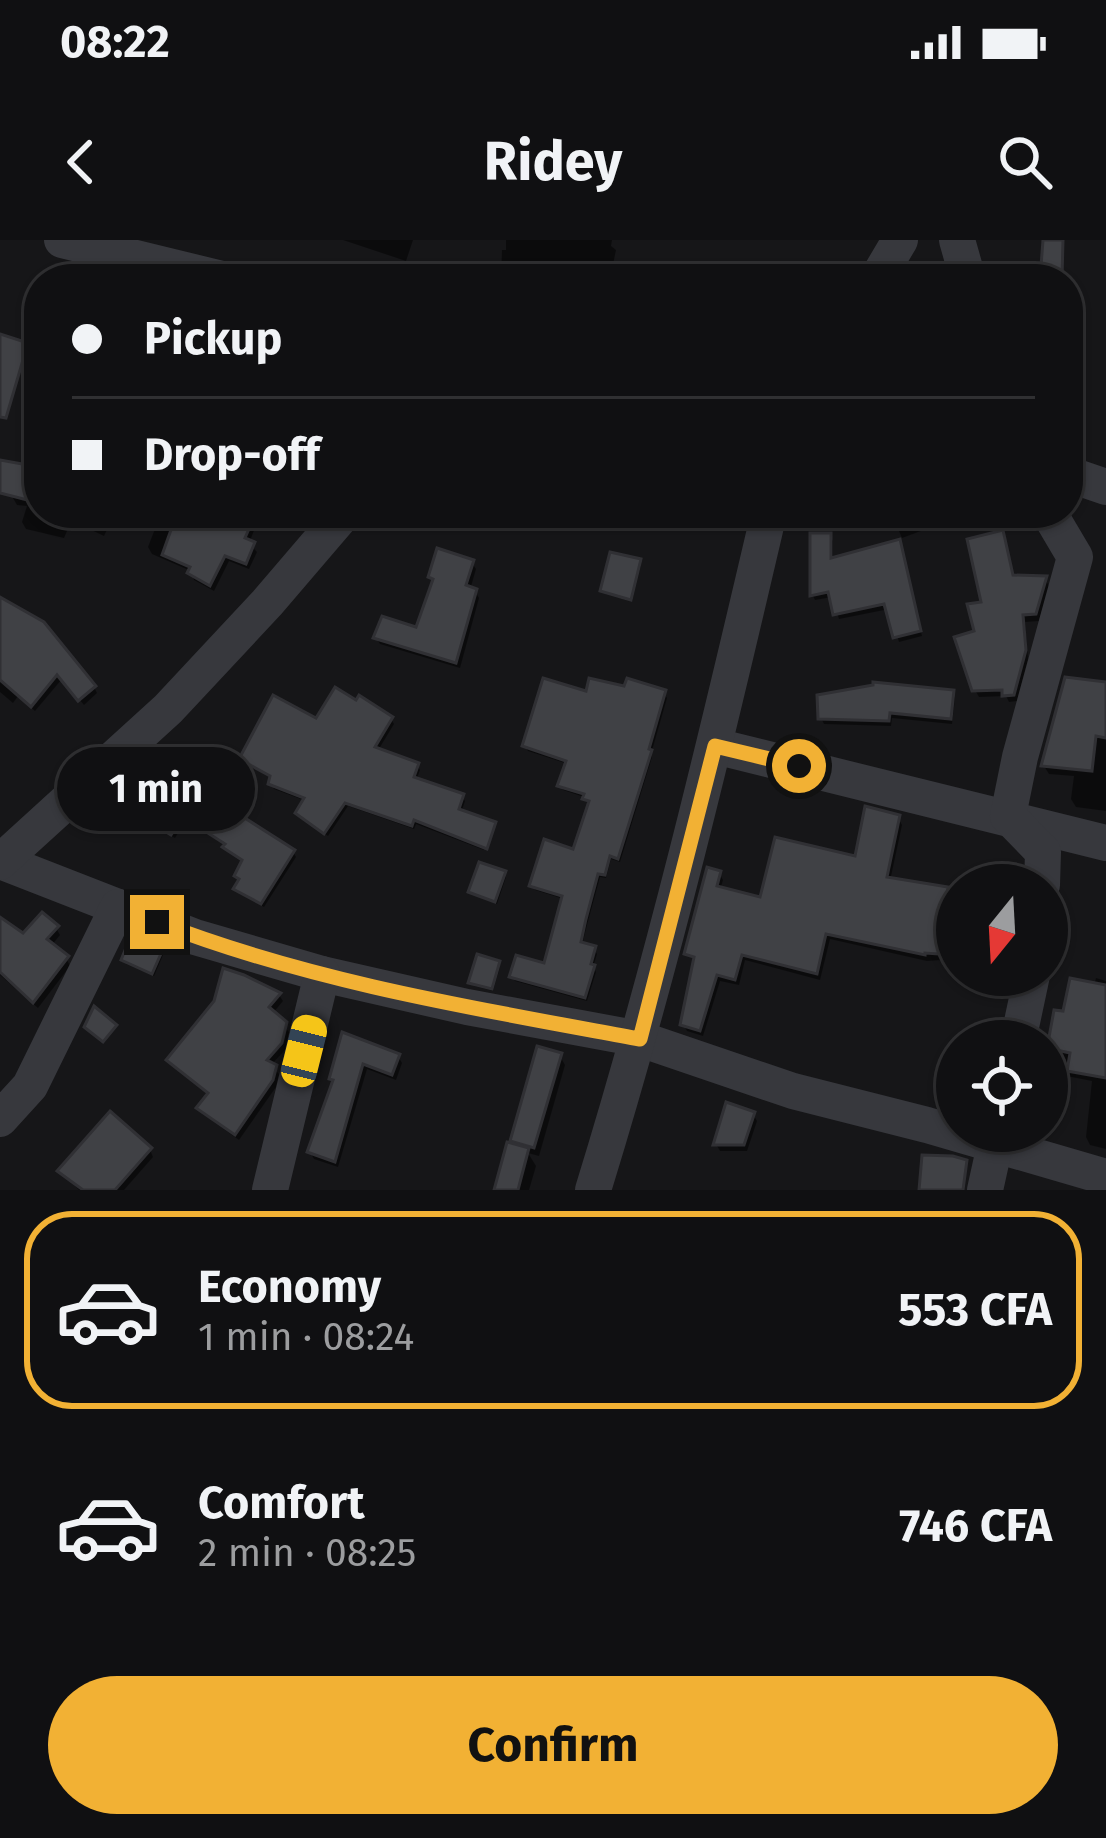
<!DOCTYPE html>
<meta charset="utf-8">
<style>
:root{--surface:#101012;--page:#19191b;--text:#f1f3f6;--muted:#9c9d9f;--line:#303032;--accent:#f2b134}
body{margin:0;font-family:"Fira Sans",sans-serif;background:var(--page);color:var(--text);height:100vh;display:flex;flex-direction:column;font-size:45px;white-space:nowrap}
*{box-sizing:border-box;margin:0}
p{font-size:39px;color:var(--muted)}
.icon{flex:none;width:66px;height:66px;fill:none;stroke:currentColor;stroke-width:2;stroke-linecap:round;stroke-linejoin:round}
.map{position:relative;height:950px;overflow:hidden}
.side{display:flex;flex-direction:column;background:var(--surface);flex:1}
.side>*{flex:none}
.hud{position:absolute;left:24px;top:24px;width:1059px;height:264px;border-radius:48px;box-shadow:0 3px 9px #0004,0 0 0 3px var(--line);display:grid;align-content:center;height:264px;padding:0 48px;background:var(--surface)}
.needle{width:78px;rotate:198deg}
.fabs{position:absolute;left:936px;top:624px;display:grid;gap:24px}
.fabs a{display:grid;place-items:center;width:132px;height:132px;border-radius:50%;background:var(--surface);box-shadow:0 3px 9px #0004,0 0 0 3px var(--line);font-size:60px}
.end{position:absolute;width:54px;height:54px;margin:-27px;border:15px solid #f2b134;background:#111;box-shadow:0 0 0 6px #111}
.from{border-radius:50%}
.bubble{position:absolute;height:84px;border-radius:42px;background:var(--surface);box-shadow:0 3px 9px #0004,0 0 0 3px var(--line);font-size:39px;font-weight:700;line-height:84px;text-align:center}
.car{position:absolute;width:36px;height:72px;margin:-36px -18px;border-radius:15px;box-shadow:0 0 9px 3px #0007;background:linear-gradient(#f5c518 24%,#345 0 40%,#f5c518 0 76%,#345 0 86%,#f5c518 0)}
.hud b{display:flex;align-items:center;gap:42px;height:114px;font-size:45px}
.hud b+b{border-top:3px solid var(--line)}
.hud i{width:30px;height:30px;background:var(--text)}
ul{padding:21px 0 0;list-style:none}
li{display:flex;align-items:center;gap:36px;height:198px;margin:0 24px 18px;padding:0 24px;border:6px solid transparent;border-radius:48px}
li div{flex:1}
li b{display:block;font-size:45px}
li em{font-style:normal;font-weight:700}
li.on{border-color:var(--accent)}
li>.icon{width:108px;height:108px;stroke-width:1.5}
.cta{display:flex;gap:24px;margin-top:auto;padding:24px 48px}
.cta a{flex:1;height:138px;border-radius:72px;background:var(--accent);color:#111;font-size:48px;font-weight:700;line-height:138px;text-align:center}
.status{display:flex;justify-content:space-between;align-items:center;height:84px;padding:0 60px;background:var(--surface);direction:ltr}
.status svg{height:33px;fill:currentColor}
header{display:flex;justify-content:space-between;align-items:center;height:156px;padding:0 48px;background:var(--surface);font-size:54px;font-weight:700}
.map>svg:first-child{display:block}
</style>
<div class="status"><b>08:22</b><svg viewBox="0 0 49 12"><path d="M0 12V9h3v3zM5 12V6h3v6zM10 12V3h3v9zM15 12V0h3v12zM26 1h20v11H26zM47 4h2v5h-2z"/></svg></div>
<header><svg class="icon" aria-label="back" viewBox="0 0 24 24"><path d="M15 5l-7 7 7 7"/></svg>Ridey<svg class="icon" aria-label="search" viewBox="0 0 24 24"><circle cx="10" cy="10" r="6"/><path d="M15 15l6 6"/></svg></header>
<div class="map">
<svg width="1106" height="950" viewBox="0 0 1106 950">
<rect width="100%" height="100%" fill="#161618"/>
<g fill="#0007">
<polygon points="343,0 413,0 406,21"/>
<polygon points="506,0 612,0 611,6 616,10 610,39 501,39 502,10 506,10"/>
<polygon points="19,226 39,230 39,273 115,273 104,296 79,284 78,287 70,284 64,298 26,289 22,282 27,266 17,265 13,258"/>
<polygon points="144,273 261,273 249,303 257,312 249,329 229,321 214,351 194,340 191,331 152,314 148,307 158,281"/>
<polygon points="653,273 687,273 685,280"/>
<polygon points="891,273 922,273 929,288 902,298"/>
<polygon points="1001,293 1014,338 1045,339 1049,346 1039,381 1025,382 1028,419 1017,461 1009,462 1006,456 979,457 975,450 977,393"/>
<polygon points="813,296 830,296 833,301 833,321 902,308 922,396 899,402 889,369 839,379 832,357 815,360 813,356"/>
<polygon points="639,321 641,325 632,362 606,354 603,351"/>
<polygon points="472,323 476,329 470,350 475,351 479,358 460,428 380,404 376,398 418,391 435,344 431,337"/>
<polygon points="0,361 94,447 97,453 84,465 62,439 35,471 18,456 13,463 0,452"/>
<polygon points="1106,445 1106,571 1076,567 1071,559 1074,536 1049,534 1044,526"/>
<polygon points="952,452 955,458 952,484 892,478 891,486 824,484 821,478"/>
<polygon points="664,453 667,458 651,514 652,517 620,622 611,619 606,638 600,637 587,685 582,705 594,709 597,714 593,727 596,732 587,761 515,741 512,736 546,727 564,659 535,650 532,645 575,612 591,565 584,557 563,550 561,546 568,524 528,511 525,506 588,455"/>
<polygon points="391,479 394,484 377,512 417,525 420,530 416,541 462,556 465,561 461,573 493,584 484,610 416,584 414,589 348,566 328,596 301,578 298,573 306,561 274,549 271,544 273,539 245,524 242,519 317,482"/>
<polygon points="172,535 293,612 296,617 264,667 240,654 237,649 244,622 229,612 226,606 186,580 175,598 148,582 145,577"/>
<polygon points="898,578 902,585 890,641 946,650 950,657 941,720 927,721 830,699 820,740 745,720 739,745 720,741 703,796 687,791 683,784 696,722 687,713 719,633 723,640 720,650 762,661 857,620"/>
<polygon points="504,633 506,637 497,664 474,655 472,652"/>
<polygon points="0,680 23,697 56,688 60,695 51,706 66,718 70,726 38,768 0,735"/>
<polygon points="161,711 163,715 154,736 126,724 124,720"/>
<polygon points="498,723 500,727 493,751 474,746 471,743"/>
<polygon points="243,738 279,755 283,761 273,773 289,792 285,810 271,825 279,834 276,847 239,900 203,874 199,868 210,855 174,827 170,820"/>
<polygon points="1096,738 1106,741 1106,909 1090,905 1086,897 1092,841 1051,833 1047,848 1047,814 1049,815 1057,773 1066,775 1094,746"/>
<polygon points="344,796 398,816 402,823 396,840 367,829 338,927 314,919 310,912 335,843"/>
<polygon points="560,816 565,825 539,916 528,913 536,926 529,950 498,950 517,908 513,900"/>
<polygon points="753,874 757,881 747,911 720,911 716,904"/>
<polygon points="150,910 153,917 124,950 79,950 61,931"/>
</g>
<g fill="#404145" stroke="#303034" stroke-width="3">
<polygon points="1043,0 1063,0 1062,39 1040,39"/>
<polygon points="0,94 28,103 6,178 0,177"/>
<polygon points="0,220 39,227 39,263 0,253"/>
<polygon points="177,273 256,273 245,298 255,302 246,324 225,316 210,346 187,333 190,327 162,315"/>
<polygon points="1003,290 1013,335 1047,336 1036,374 1023,375 1026,410 1014,455 1002,456 1002,450 972,451 954,397 974,391 967,364 981,362 967,299"/>
<polygon points="810,293 831,293 831,318 900,299 921,391 893,398 884,364 833,375 828,352 810,356"/>
<polygon points="437,308 474,320 466,345 477,349 456,423 373,398 382,376 416,387 433,339 428,337"/>
<polygon points="610,312 641,319 631,360 600,351"/>
<polygon points="0,357 44,382 96,446 78,461 57,435 31,467 0,440"/>
<polygon points="1065,437 1106,442 1106,498 1096,496 1092,531 1041,526"/>
<polygon points="543,438 586,451 589,438 624,446 627,438 666,450 649,509 652,510 618,619 610,616 605,635 598,634 586,679 581,702 596,706 591,724 595,725 585,758 509,737 516,715 544,723 562,656 529,646 544,599 573,609 589,561 582,559 584,554 557,546 566,521 522,506"/>
<polygon points="873,442 954,450 951,479 890,473 889,481 818,479 817,455 873,445"/>
<polygon points="335,447 356,460 359,455 393,477 375,507 419,523 414,537 464,554 459,569 496,582 487,609 414,580 412,586 345,563 324,594 295,573 304,558 268,544 270,536 239,519 273,455 316,478"/>
<polygon points="171,531 295,610 261,664 233,649 239,639 234,636 242,620 222,607 225,604 183,577 171,595 142,577"/>
<polygon points="865,566 900,575 887,637 948,647 938,714 925,713 925,715 826,694 817,734 742,715 735,740 717,735 700,791 680,785 694,717 684,714 707,627 721,631 717,646 760,657 775,597 855,616"/>
<polygon points="479,622 506,631 495,662 468,652"/>
<polygon points="42,672 59,686 47,699 69,716 33,763 0,732 0,677 23,693"/>
<polygon points="131,696 163,709 152,734 121,720"/>
<polygon points="477,714 500,721 492,749 468,743"/>
<polygon points="223,728 244,735 281,753 269,767 287,782 282,803 267,820 277,825 273,840 235,895 196,868 208,853 166,820 214,761"/>
<polygon points="1070,738 1106,745 1106,838 1067,831 1070,813 1047,808 1054,770 1063,771"/>
<polygon points="94,766 117,785 103,802 84,787"/>
<polygon points="342,792 400,814 392,835 363,824 335,922 307,912 333,840 329,839"/>
<polygon points="537,806 562,813 534,908 510,901"/>
<polygon points="726,862 755,872 744,905 713,905"/>
<polygon points="110,871 152,908 115,950 83,950 57,931"/>
<polygon points="507,902 529,908 518,950 494,950"/>
<polygon points="922,915 953,916 967,920 963,950 919,950"/>
</g>
<g fill="none" stroke-linecap="round" stroke-linejoin="round">
<g stroke="#37383d" stroke-width="36">
<polyline points="62,0 222,39"/>
<polyline points="957,0 968,39"/>
<polyline points="877,39 900,0"/>
<polyline points="1068,234 1106,247"/>
<polyline points="715,506 1106,603"/>
<polyline points="0,621 195,697 322,734 467,767 640,799 793,851 927,885 1106,937"/>
<polyline points="0,622 168,469 267,363 344,273"/>
<polyline points="1042,645 1043,612 1008,576 1020,517 1075,317 1049,273"/>
<polyline points="1018,801 1032,735"/>
<polyline points="0,879 30,846 118,667"/>
<polyline points="270,950 322,734"/>
<path d="M593,950C662,727 716,500 769,273"/>
<polyline points="985,950 998,891"/>
</g>
</g>
<g fill="none" stroke-linecap="round" stroke-linejoin="round">
<path stroke="#f2b134" stroke-width="15" d="M157,682C311,742 477,769 640,799L715,506L799,526"/>
</g>
</svg>
<div class="fabs">
<a><svg class="needle" viewBox="-14 -14 28 28"><path d="M0-13l5 13h-10z" fill="#e53935"/><path d="M0 13l5-13h-10z" fill="#9c9d9f"/></svg></a>
<a><svg class="icon" aria-label="locate" viewBox="0 0 24 24"><circle cx="12" cy="12" r="6"/><path d="M12 2v4M12 18v4M2 12h4M18 12h4"/></svg></a>
</div>
<i class="end from" style="left:799px;top:526px"></i>
<i class="end" style="left:157px;top:682px"></i>
<div class="bubble" style="left:57px;top:507px;width:198px">1 min</div>
<i class="car" style="left:304px;top:811px;rotate:14deg"></i>
<div class="hud">
<b><i class="from"></i>Pickup</b>
<b><i></i>Drop-off</b>
</div>
</div>
<section class="side">
<ul>
<li class="on"><svg class="icon" aria-label="car" viewBox="0 0 24 24"><path d="M5 17H2v-5l4-1 3-4h7l3 4 3 1v5h-3M9 17h6M6 11h13"/><circle cx="7" cy="17" r="2"/><circle cx="17" cy="17" r="2"/></svg><div><b>Economy</b><p>1 min · 08:24</p></div><em>553 CFA</em></li>
<li><svg class="icon" aria-label="car" viewBox="0 0 24 24"><path d="M5 17H2v-5l4-1 3-4h7l3 4 3 1v5h-3M9 17h6M6 11h13"/><circle cx="7" cy="17" r="2"/><circle cx="17" cy="17" r="2"/></svg><div><b>Comfort</b><p>2 min · 08:25</p></div><em>746 CFA</em></li>
</ul>
<div class="cta"><a>Confirm</a></div>
</section>
